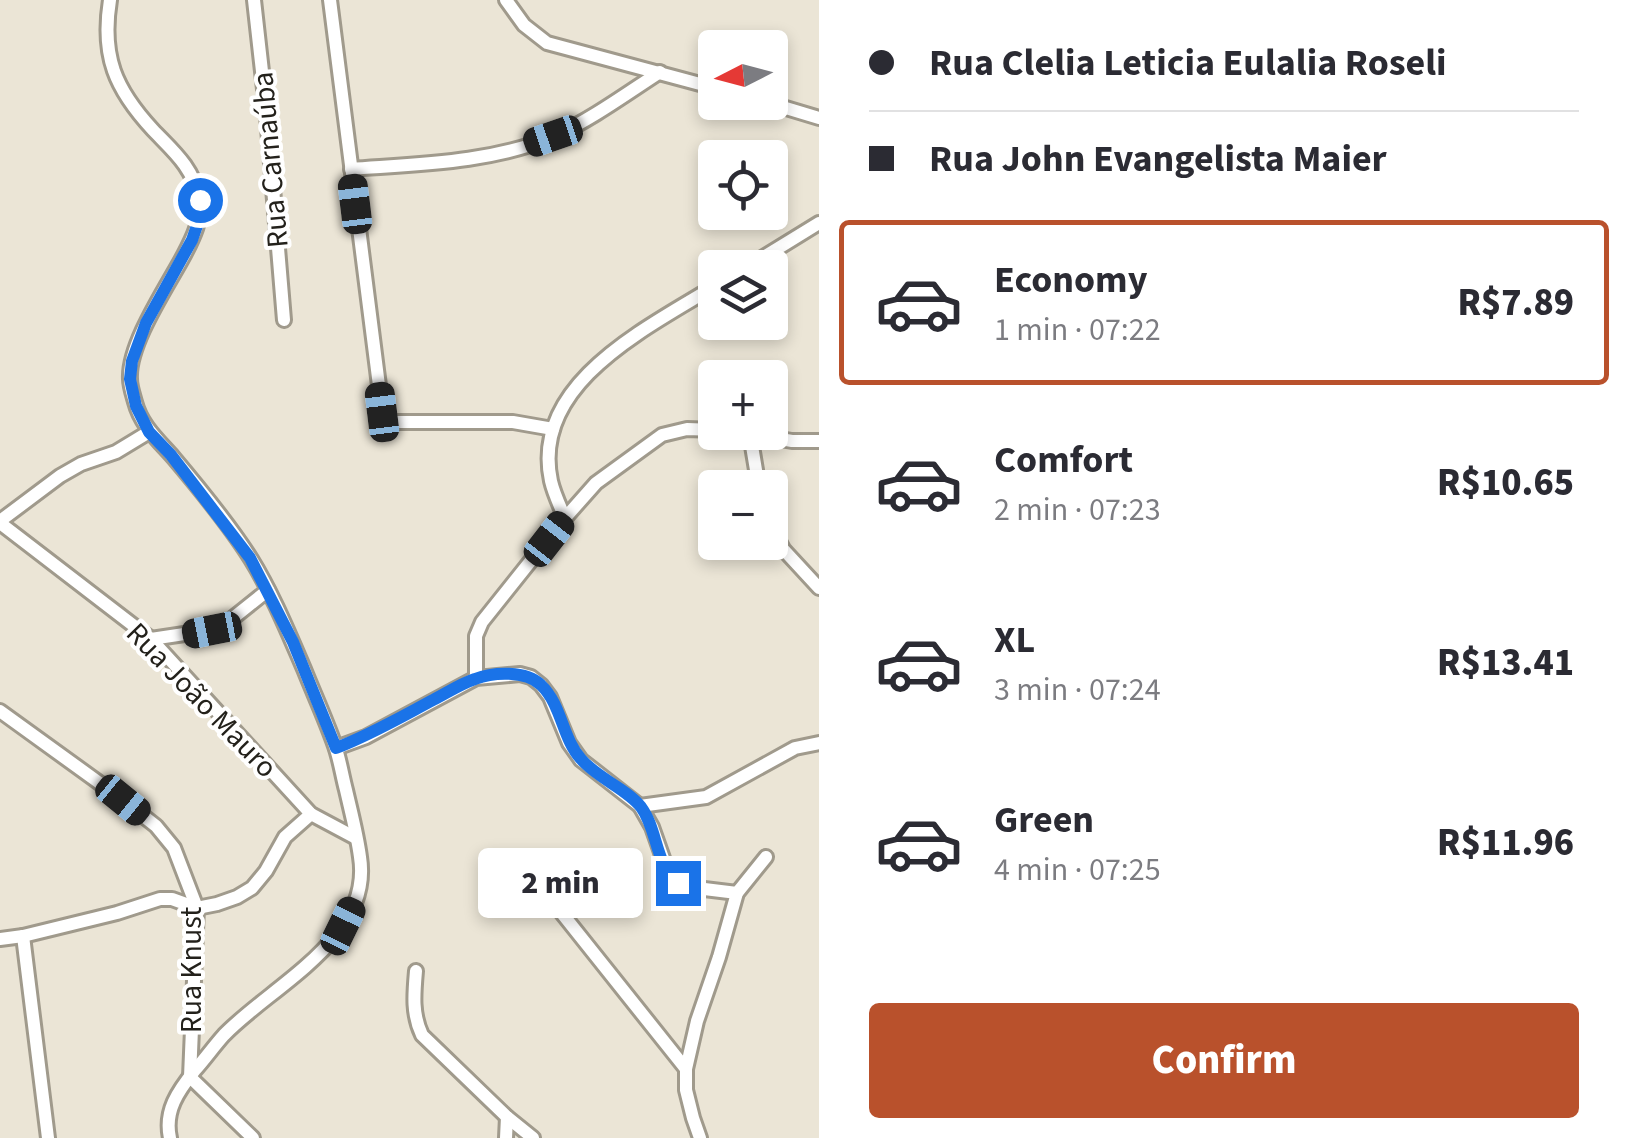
<!DOCTYPE html>
<meta charset="utf-8">
<style>
:root{--surface:#fff;--page:#f2f2f3;--text:#2b2b33;--muted:#7c7c81;--line:#e1e1e2;--accent:#b9512c}
body{margin:0;font-family:"Source Sans 3",sans-serif;background:var(--page);color:var(--text);height:100vh;display:flex;flex-direction:column;font-size:38px;white-space:nowrap}
*{box-sizing:border-box;margin:0}
p{font-size:32px;color:var(--muted)}
.icon{flex:none;width:55px;height:55px;fill:none;stroke:currentColor;stroke-width:2;stroke-linecap:round;stroke-linejoin:round}
.map{position:relative;flex:1;overflow:hidden}
.details{display:flex;flex-direction:column;background:var(--surface);width:810px}
.details>*{flex:none}
.top-card{display:grid;align-content:center;height:220px;padding:0 50px;background:var(--surface)}
.needle{width:65px;rotate:264deg}
.tools{position:absolute;left:698px;top:30px;display:grid;gap:20px}
.tools a{display:grid;place-items:center;width:90px;height:90px;border-radius:10px;background:var(--surface);box-shadow:0 5px 15px #0003;font-size:50px}
.end{position:absolute;width:45px;height:45px;margin:-22px;border:12px solid #1a73e8;background:#fff;box-shadow:0 0 0 5px #fff}
.from{border-radius:50%}
.bubble{position:absolute;height:70px;border-radius:10px;background:var(--surface);box-shadow:0 5px 15px #0003;font-size:32px;font-weight:800;line-height:70px;text-align:center}
.car{position:absolute;width:30px;height:60px;margin:-30px -15px;border-radius:12px;box-shadow:0 0 8px 2px #0007;background:linear-gradient(#222 24%,#8ab4d8 0 40%,#222 0 76%,#8ab4d8 0 86%,#222 0)}
.top-card b{display:flex;align-items:center;gap:35px;height:95px;font-size:38px}
.top-card b+b{border-top:2px solid var(--line)}
.top-card i{width:25px;height:25px;background:var(--text)}
ul{padding:0;list-style:none}
li{display:flex;align-items:center;gap:30px;height:165px;margin:0 20px 15px;padding:0 30px;border:5px solid transparent;border-radius:10px}
li div{flex:1}
li b{display:block;font-size:38px}
li em{font-style:normal;font-weight:800}
li.current{border-color:var(--accent)}
li>.icon{width:90px;height:90px;stroke-width:1.5}
.action{display:flex;gap:20px;margin-top:auto;padding:20px 50px}
.action a{flex:1;height:115px;border-radius:10px;background:var(--accent);color:#fff;font-size:40px;font-weight:800;line-height:115px;text-align:center}
main{display:flex;flex:1;min-height:0}
.map>svg:first-child{display:block}
</style>
<main>
<div class="map">
<svg width="819" height="1138" viewBox="0 0 819 1138">
<rect width="100%" height="100%" fill="#ebe5d6"/>
<g fill="none" stroke-linecap="round" stroke-linejoin="round">
<defs>
<g id="minor">
<path d="M110,0C101,56 115,89 153,130C173,151 193,167 199,198C203,218 193,238 184,255C167,287 128,344 130,379C130,386 133,395 135,402C141,425 157,439 173,457C200,489 229,524 251,559C272,593 288,632 304,669C314,694 326,720 335,746C340,760 342,775 346,790C351,812 357,834 360,857C373,939 271,986 224,1035C214,1046 205,1059 195,1070C178,1091 164,1111 170,1138"/>
<polyline points="254,0 267,116 284,320"/>
<polyline points="330,0 383,417 394,422 513,422 553,429"/>
<polyline points="506,0 524,25 547,43 715,88"/>
<polyline points="766,102 819,118"/>
<path d="M351,169C418,164 491,163 555,136C592,119 626,94 660,72"/>
<polyline points="746,268 819,223"/>
<polyline points="739,432 792,441 819,441"/>
<polyline points="750,434 759,488"/>
<path d="M565,518C560,506 554,494 551,481C530,384 647,328 715,286"/>
<polyline points="0,521 60,476 81,464 116,452 149,432"/>
<polyline points="0,523 151,639 311,814 356,838"/>
<polyline points="770,524 783,549 819,588"/>
<polyline points="151,639 211,630 228,622 268,590"/>
<polyline points="476,678 476,636 482,622 565,518 596,483 662,435 687,429 715,430"/>
<polyline points="0,711 123,800 156,826 174,848 197,908 190,1077"/>
<polyline points="336,748 366,737 476,678 520,674 531,677 541,685 550,697 569,743 581,760 640,806 706,797 795,748 819,743"/>
<polyline points="640,806 652,827 670,878 688,887 737,893"/>
<polyline points="553,902 686,1069"/>
<polyline points="23,936 48,1138"/>
<polyline points="0,939 23,936 117,913 160,899 172,899 197,908 217,904 237,897 252,888 266,871 285,837 311,814"/>
<path d="M416,971C414,994 412,1014 422,1035L507,1117L533,1138"/>
<polyline points="190,1077 253,1138"/>
<polyline points="506,1138 507,1117"/>
<polyline points="700,1138 693,1118 686,1090 686,1069 697,1021 719,957 737,893 766,857"/>
</g>
</defs>
<use href="#minor" stroke="#a09a8c" stroke-width="18"/>
<use href="#minor" stroke="#fff" stroke-width="12"/>
</g>
<g fill="none" stroke-linecap="round" stroke-linejoin="round">
<path stroke="#1a73e8" stroke-width="12" d="M200,200L199,220L192,240L146,323L132,361L130,379L136,406L149,432L171,455L250,558L293,642L336,748C370,735 401,717 433,700C447,693 460,684 475,679C493,672 526,670 541,685C562,705 562,738 581,759C597,778 627,789 641,807C658,830 655,865 678,883"/>
</g>
<g text-anchor="middle" stroke-width="8" stroke-linejoin="round" paint-order="stroke">
<g font-size="30" fill="#23211b" stroke="#fff">
<text transform="translate(270 160) rotate(-95)" y="10">Rua Carnaúba</text>
<text transform="translate(202 700) rotate(46)" y="10">Rua João Mauro</text>
<text transform="translate(191 970) rotate(-90)" y="10">Rua Knust</text>
</g>
</g>
</svg>
<div class="tools">
<a><svg class="needle" viewBox="-14 -14 28 28"><path d="M0-13l5 13h-10z" fill="#e53935"/><path d="M0 13l5-13h-10z" fill="#7c7c81"/></svg></a>
<a><svg class="icon" aria-label="locate" viewBox="0 0 24 24"><circle cx="12" cy="12" r="6"/><path d="M12 2v4M12 18v4M2 12h4M18 12h4"/></svg></a>
<a><svg class="icon" aria-label="layers" viewBox="0 0 24 24"><path d="M12 4l9 5-9 5-9-5zM3 14l9 5 9-5"/></svg></a>
<a>+</a>
<a>−</a>
</div>
<i class="end from" style="left:200px;top:200px"></i>
<i class="end" style="left:678px;top:883px"></i>
<div class="bubble" style="left:478px;top:848px;width:165px">2 min</div>
<i class="car" style="left:553px;top:136px;rotate:251deg"></i>
<i class="car" style="left:355px;top:204px;rotate:353deg"></i>
<i class="car" style="left:382px;top:412px;rotate:353deg"></i>
<i class="car" style="left:549px;top:539px;rotate:38deg"></i>
<i class="car" style="left:212px;top:630px;rotate:259deg"></i>
<i class="car" style="left:123px;top:800px;rotate:129deg"></i>
<i class="car" style="left:343px;top:926px;rotate:26deg"></i>
</div>
<section class="details">
<div class="top-card">
<b><i class="from"></i>Rua Clelia Leticia Eulalia Roseli</b>
<b><i></i>Rua John Evangelista Maier</b>
</div>
<ul>
<li class="current"><svg class="icon" aria-label="car" viewBox="0 0 24 24"><path d="M5 17H2v-5l4-1 3-4h7l3 4 3 1v5h-3M9 17h6M6 11h13"/><circle cx="7" cy="17" r="2"/><circle cx="17" cy="17" r="2"/></svg><div><b>Economy</b><p>1 min · 07:22</p></div><em>R$7.89</em></li>
<li><svg class="icon" aria-label="car" viewBox="0 0 24 24"><path d="M5 17H2v-5l4-1 3-4h7l3 4 3 1v5h-3M9 17h6M6 11h13"/><circle cx="7" cy="17" r="2"/><circle cx="17" cy="17" r="2"/></svg><div><b>Comfort</b><p>2 min · 07:23</p></div><em>R$10.65</em></li>
<li><svg class="icon" aria-label="car" viewBox="0 0 24 24"><path d="M5 17H2v-5l4-1 3-4h7l3 4 3 1v5h-3M9 17h6M6 11h13"/><circle cx="7" cy="17" r="2"/><circle cx="17" cy="17" r="2"/></svg><div><b>XL</b><p>3 min · 07:24</p></div><em>R$13.41</em></li>
<li><svg class="icon" aria-label="car" viewBox="0 0 24 24"><path d="M5 17H2v-5l4-1 3-4h7l3 4 3 1v5h-3M9 17h6M6 11h13"/><circle cx="7" cy="17" r="2"/><circle cx="17" cy="17" r="2"/></svg><div><b>Green</b><p>4 min · 07:25</p></div><em>R$11.96</em></li>
</ul>
<div class="action"><a>Confirm</a></div>
</section>
</main>
